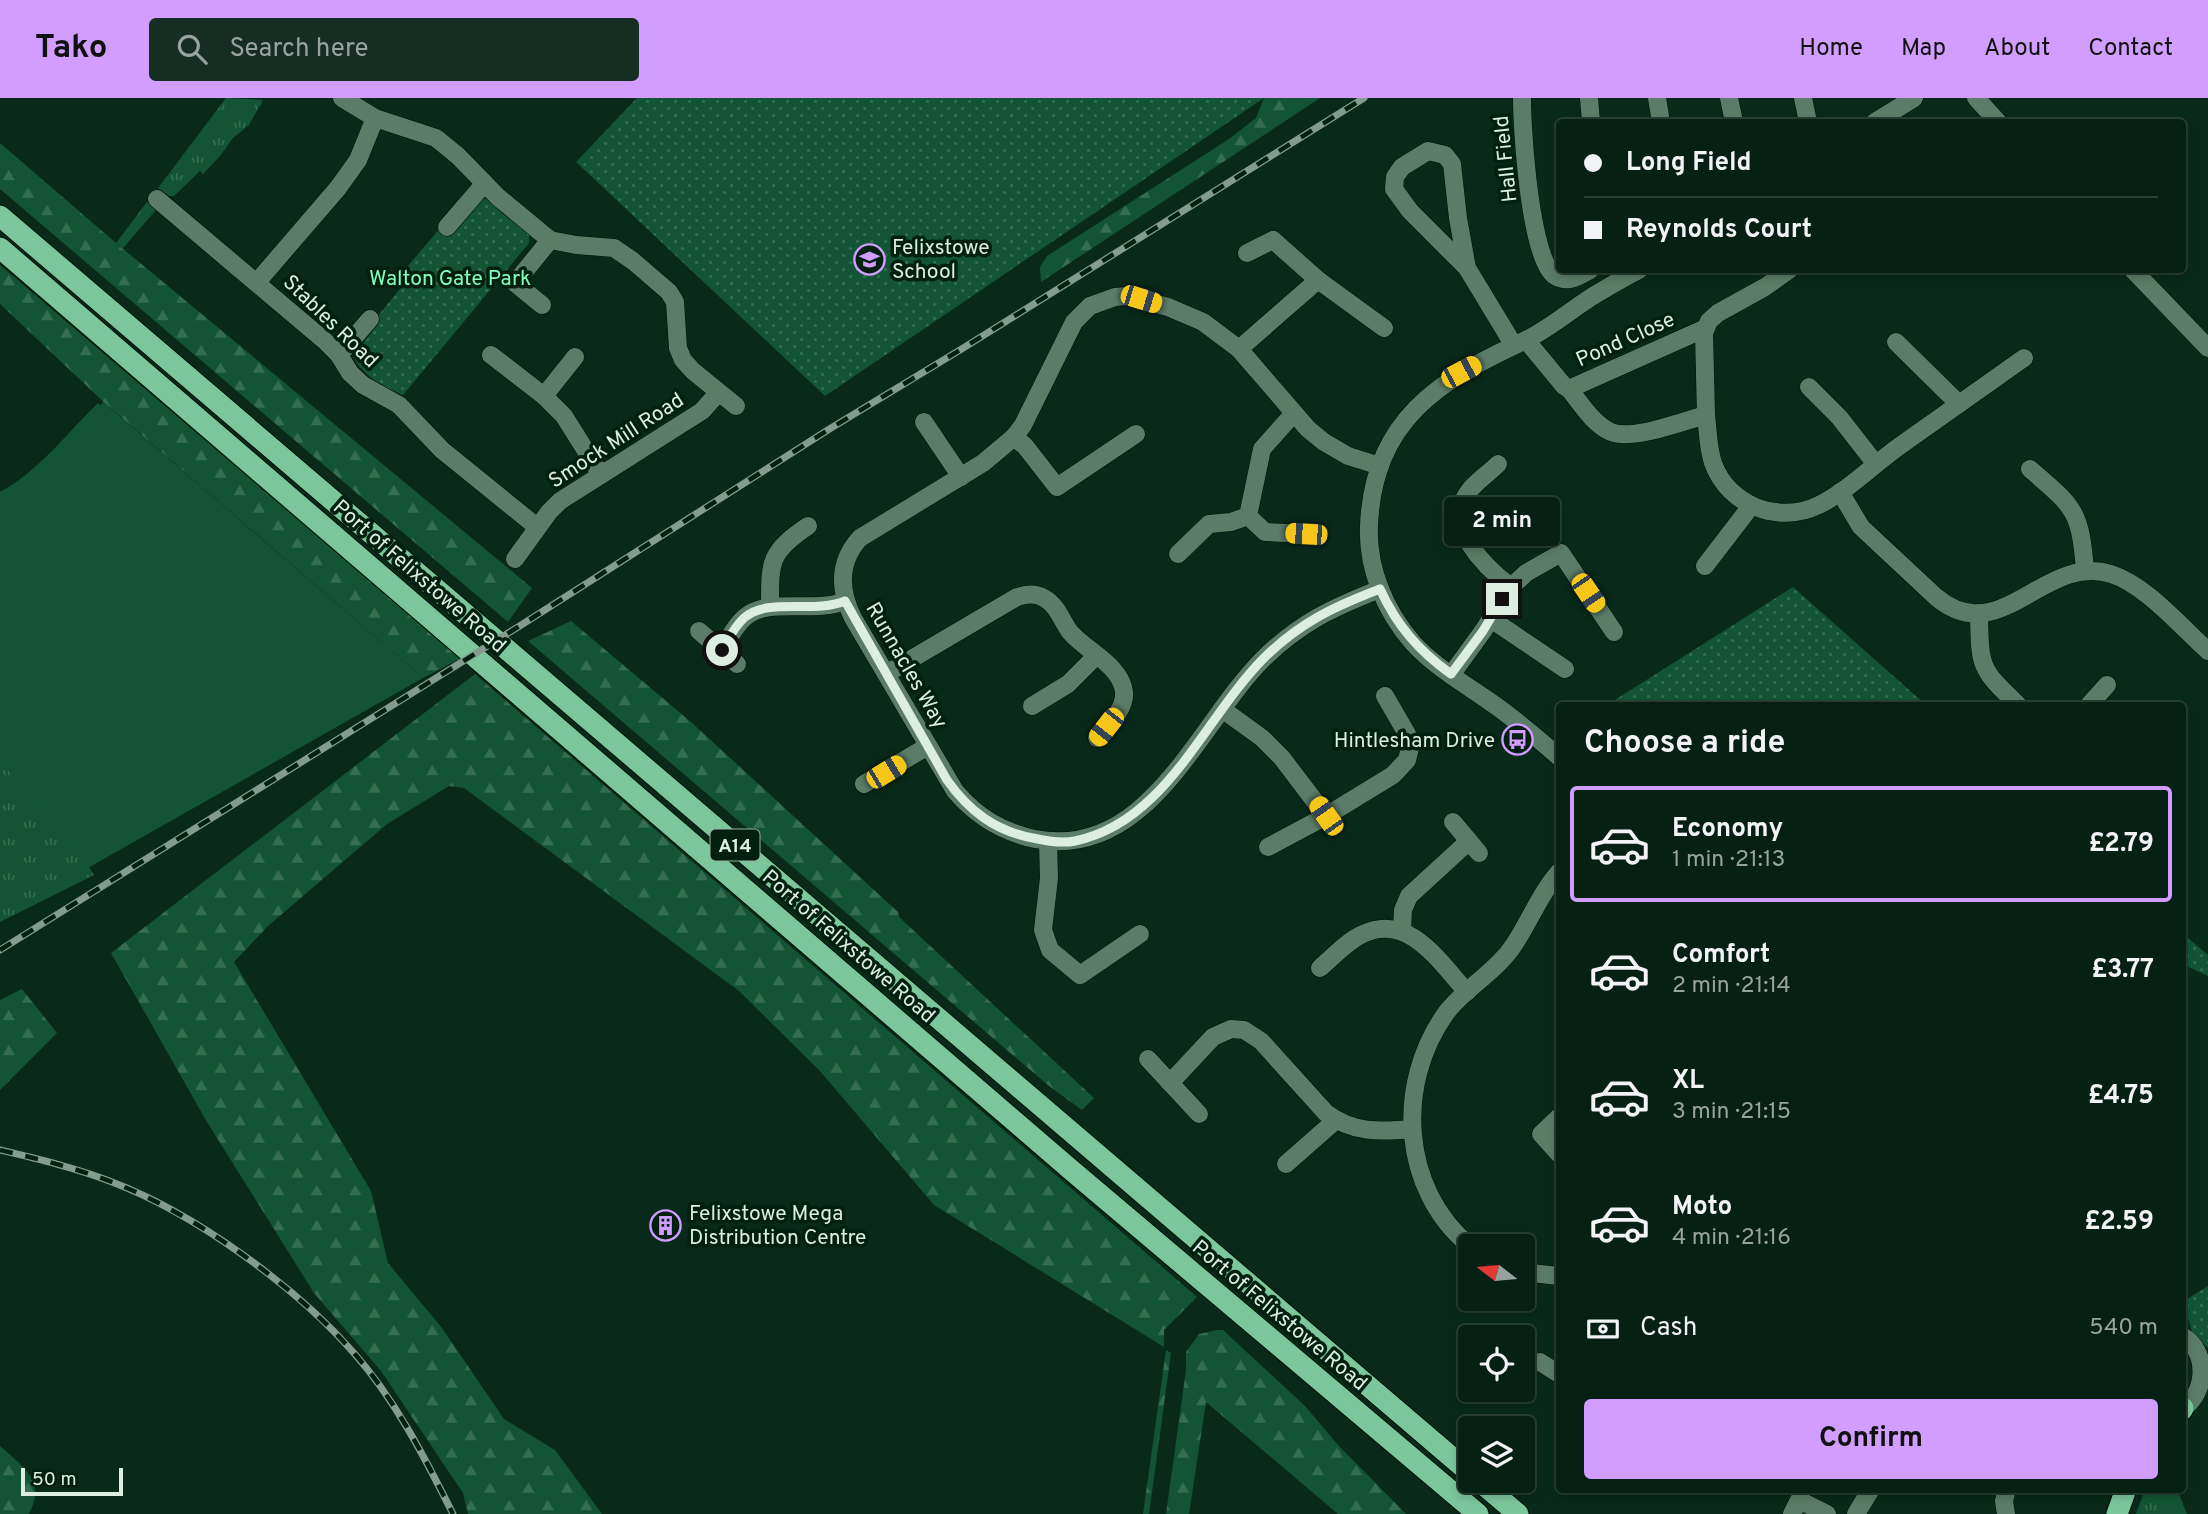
<!DOCTYPE html>
<meta charset="utf-8">
<style>
:root{--surface:#072014;--page:#152d22;--text:#f1f3f6;--muted:#98a3a0;--line:#283e34;--accent:#d19dfe}
body{margin:0;font-family:Overpass,sans-serif;background:var(--page);color:var(--text);height:100vh;display:flex;flex-direction:column;font-size:26px;white-space:nowrap}
*{box-sizing:border-box;margin:0}
p{font-size:23px;color:var(--muted)}
.icon{flex:none;width:38px;height:38px;fill:none;stroke:currentColor;stroke-width:2;stroke-linecap:round;stroke-linejoin:round}
.map{position:relative;flex:1;overflow:hidden}
.side{position:absolute;left:1556px;top:604px;width:630px;height:791px;display:flex;flex-direction:column;background:var(--surface);border-radius:7px;box-shadow:0 4px 10px #0003,0 0 0 2px var(--line)}
.side>*{flex:none}
.top-card{position:absolute;left:1556px;top:21px;width:630px;height:154px;border-radius:7px;box-shadow:0 4px 10px #0003,0 0 0 2px var(--line);display:grid;align-content:center;height:154px;padding:0 28px;background:var(--surface)}
.needle{width:46px;rotate:286deg}
.fabs{position:absolute;left:1458px;top:1136px;display:grid;gap:14px}
.fabs a{display:grid;place-items:center;width:77px;height:77px;border-radius:7px;background:var(--surface);box-shadow:0 4px 10px #0003,0 0 0 2px var(--line);font-size:35px}
.scale{position:absolute;left:21px;bottom:18px;width:102px;box-sizing:border-box;padding-left:7px;border:4px solid #dceee2;border-top:0;font-size:19px;line-height:24px;white-space:nowrap;color:#dceee2;-webkit-text-stroke:5px #012010;paint-order:stroke}
.end{position:absolute;width:32px;height:32px;margin:-16px;border:9px solid #dceee2;background:#111;box-shadow:0 0 0 4px #111}
.from{border-radius:50%}
.bubble{position:absolute;height:49px;border-radius:7px;background:var(--surface);box-shadow:0 4px 10px #0003,0 0 0 2px var(--line);font-size:23px;font-weight:700;line-height:49px;text-align:center}
.car{position:absolute;width:21px;height:42px;margin:-21px -10px;border-radius:9px;box-shadow:0 0 5px 2px #0007;background:linear-gradient(#f5c518 24%,#345 0 40%,#f5c518 0 76%,#345 0 86%,#f5c518 0)}
.top-card b{display:flex;align-items:center;gap:24px;height:66px;font-size:26px}
.top-card b+b{border-top:2px solid var(--line)}
.top-card i{width:18px;height:18px;background:var(--text)}
ul{padding:0;list-style:none}
li{display:flex;align-items:center;gap:21px;height:116px;margin:0 14px 10px;padding:0 14px;border:4px solid transparent;border-radius:7px}
li div{flex:1}
li b{display:block;font-size:26px}
li em{font-style:normal;font-weight:700}
li.active{border-color:var(--accent)}
li>.icon{width:63px;height:63px;stroke-width:1.5}
h2{padding:0 28px;font-size:32px;line-height:84px}
.pay{display:flex;align-items:center;gap:18px;height:77px;padding:0 28px;font-size:26px}
.pay p{margin-inline-start:auto}
.action{display:flex;gap:14px;margin-top:auto;padding:14px 28px}
.action a{flex:1;height:80px;border-radius:7px;background:var(--accent);color:#111;font-size:28px;font-weight:700;line-height:80px;text-align:center}
header{display:flex;align-items:center;gap:42px;box-sizing:border-box;height:98px;padding:0 35px;background:var(--accent);color:#111}
header strong{font-size:33px}
nav{display:flex;gap:38px;margin-inline-start:auto;font-size:24px}
.search{width:490px;height:63px;background:var(--page);display:flex;align-items:center;gap:18px;box-sizing:border-box;padding:0 24px;border-radius:7px;color:var(--muted);font-size:26px}
.map>svg:first-child{display:block}
</style>
<header>
<strong>Tako</strong>
<div class="search"><svg class="icon" aria-label="search" viewBox="0 0 24 24"><circle cx="10" cy="10" r="6"/><path d="M15 15l6 6"/></svg>Search here</div>
<nav><a>Home</a><a>Map</a><a>About</a><a>Contact</a></nav>
</header>
<div class="map">
<svg width="2208" height="1416" viewBox="0 0 2208 1416">
<defs>
<pattern id="grass-tufts" width="24" height="20" patternUnits="userSpaceOnUse" patternTransform="scale(1.75)"><rect width="24" height="20" fill="#125435"/><path d="M3 7l-1-3M5 7V3M7 7l1-3M15 17l-1-3M17 17v-4M19 17l1-3" fill="none" stroke="#346d52"/></pattern>
<pattern id="forest-firs" width="22" height="20" patternUnits="userSpaceOnUse" patternTransform="scale(1.75)"><rect width="22" height="20" fill="#125435"/><path d="M5 1l3.5 6h-7zM16 11l3.5 6h-7z" fill="#346d52"/></pattern>
<pattern id="park-dots" width="8" height="8" patternUnits="userSpaceOnUse" patternTransform="scale(1.75)"><rect width="8" height="8" fill="#125435"/><path d="M2 2h.1M6 6h.1" fill="none" stroke="#346d52" stroke-width="1.8" stroke-linecap="round"/></pattern>
</defs>
<rect width="100%" height="100%" fill="#092a1a"/>
<g fill="url(#grass-tufts)">
<polygon points="226,0 263,2 249,27 233,40 220,58 203,76 200,73 174,98 169,98 158,90"/>
<polygon points="147,104 156,112 123,150 116,145"/>
<polygon points="0,628 94,777 0,824"/>
<polygon points="2145,1391 2177,1391 2187,1416 2136,1416"/>
</g>
<g fill="url(#forest-firs)">
<polygon points="1264,0 1320,0 1041,184 1040,169 1047,158 1229,41 1256,20"/>
<polygon points="0,45 116,145 532,490 508,524 0,91"/>
<polygon points="0,167 462,562 457,562 423,580 108,308 0,206"/>
<polygon points="571,523 691,624 898,814 899,819 1094,1000 1082,1012 1049,988 528,543"/>
<polygon points="475,576 1197,1199 1164,1232 1164,1249 934,1107 820,973 739,893 464,690 449,688 387,726 268,828 234,864 371,1093 388,1165 442,1230 504,1321 555,1352 602,1416 468,1416 463,1395 381,1273 314,1195 207,1024 111,855"/>
<polygon points="22,891 57,935 0,992 0,902"/>
<polygon points="1217,1232 1223,1232 1305,1308 1338,1347 1406,1416 1338,1416 1206,1304 1189,1416 1166,1416 1186,1272 1186,1254 1199,1236"/>
<polygon points="1166,1252 1171,1255 1149,1416 1143,1416"/>
<path d="M0,1348C23,1369 47,1383 29,1416H0Z"/>
</g>
<g fill="url(#park-dots)">
<polygon points="637,0 1264,0 825,298 576,64"/>
<path d="M482,100L494,103L496,110L529,137V145L403,297C382,288 365,279 353,259L380,223L377,219L407,182L401,176L442,128Z"/>
<polygon points="1793,489 1926,607 1607,607"/>
<polygon points="2182,835 2208,857 2208,878 2182,866"/>
<polygon points="2208,1188 2208,1250 2192,1235 2184,1203"/>
</g>
<path fill="#125435" d="M103,304L423,580L86,771L0,662V394C39,373 67,335 98,305L101,307Z"/>
<g fill="none" stroke-linecap="round" stroke-linejoin="round">
<defs>
<g id="minor">
<polyline points="342,0 375,20 436,40 458,58 498,99 550,142 576,147 614,150 633,163 669,194 675,204 678,250 683,262 693,273 736,308"/>
<path d="M1522,0C1522,31 1530,162 1555,178C1568,186 1579,178 1590,172"/>
<polyline points="1589,0 1591,24"/>
<polyline points="1657,0 1661,24"/>
<polyline points="1729,0 1734,24"/>
<polyline points="1803,0 1808,24"/>
<polyline points="1976,0 1998,24"/>
<polyline points="1875,24 1914,0"/>
<polyline points="157,101 325,243 339,257 350,275 363,287 399,307 442,352 537,429"/>
<polyline points="447,129 484,86"/>
<polyline points="1247,155 1273,142 1318,182 1384,230"/>
<polyline points="1467,170 1458,120 1452,66 1445,57 1428,53 1402,69 1395,79 1394,91 1410,113 1467,170 1513,246"/>
<polyline points="2133,172 2208,250"/>
<polyline points="257,184 338,90 358,62 375,20"/>
<polyline points="542,207 515,185 550,142"/>
<polyline points="1526,242 1564,288 1569,291 1706,230"/>
<polyline points="1896,244 1959,306"/>
<polyline points="1239,251 1318,182"/>
<polyline points="339,257 370,221"/>
<polyline points="491,257 544,298 564,318 601,377"/>
<polyline points="1809,289 1839,319 1875,365"/>
<path d="M1569,291C1581,306 1593,326 1611,334C1633,343 1683,323 1706,317L1704,235L1709,223L1718,215L1765,189L1789,172"/>
<polyline points="544,298 575,259"/>
<path d="M1706,317C1708,333 1708,350 1713,365C1728,407 1778,427 1819,407C1849,392 1874,366 1901,347C1942,318 1983,289 2024,260"/>
<polyline points="924,324 961,379"/>
<polyline points="1014,339 1025,348 1057,389 1136,336"/>
<path d="M1498,366C1489,375 1477,383 1469,393C1442,428 1485,469 1511,489"/>
<path d="M1380,368L1348,358L1324,344L1308,331L1239,251L1203,224L1168,209L1127,198L1115,199L1090,208L1074,224L1023,327L1014,339L983,365L860,440C838,464 839,492 853,520L955,693C977,719 1002,734 1035,741C1148,763 1198,626 1263,561C1301,524 1332,510 1380,491"/>
<path d="M2030,371C2075,410 2080,412 2085,472"/>
<path d="M1840,394L1861,429L1936,499C2000,553 2044,455 2111,476C2146,487 2181,529 2208,553"/>
<polyline points="1248,418 1265,434 1306,436"/>
<polyline points="1178,456 1209,426 1231,424 1248,418 1262,351 1294,315"/>
<polyline points="515,461 549,414 560,403 702,313 718,295"/>
<polyline points="1705,468 1751,408"/>
<path d="M770,508C770,464 769,454 808,428"/>
<path d="M1979,515C1980,569 1979,570 2018,607"/>
<polyline points="1491,521 1565,571"/>
<polyline points="699,533 737,566"/>
<path d="M722,552C728,542 734,529 744,520C768,498 813,516 845,503"/>
<path d="M886,576L1017,499C1027,496 1035,495 1044,500C1057,507 1062,523 1070,534C1086,553 1121,567 1124,594C1126,611 1107,628 1097,640"/>
<polyline points="1451,577 1483,533 1511,489 1526,475 1561,455 1614,534"/>
<polyline points="2089,607 2107,587"/>
<polyline points="1032,608 1068,586 1096,558"/>
<polyline points="1222,611 1262,640 1282,660 1326,718 1393,677 1407,662 1410,650 1407,636 1385,598"/>
<path d="M1559,659C1536,639 1514,620 1489,603C1463,585 1434,568 1413,545C1385,513 1367,470 1369,428C1373,322 1439,282 1526,242C1550,230 1571,212 1593,198C1608,189 1623,180 1639,172"/>
<polyline points="864,686 928,648"/>
<polyline points="1453,724 1479,755"/>
<polyline points="1048,743 1049,780 1043,832 1050,852 1080,877 1140,836"/>
<polyline points="1268,749 1326,718"/>
<polyline points="1402,832 1403,812 1409,798 1469,743"/>
<path d="M1320,870C1333,859 1347,843 1363,836C1409,814 1440,865 1467,894"/>
<polyline points="1148,961 1199,1016"/>
<path d="M1170,985L1213,939L1231,931L1244,932L1261,943L1326,1015C1353,1035 1379,1034 1412,1031"/>
<polyline points="1559,1019 1541,1036 1559,1056"/>
<polyline points="1286,1066 1336,1022"/>
<path d="M1470,1148C1401,1092 1395,986 1446,915C1464,891 1493,876 1511,851C1529,826 1538,798 1559,774"/>
<polyline points="1522,1174 1559,1178"/>
<path d="M2182,1238C2208,1252 2208,1294 2182,1311"/>
<polyline points="1540,1264 1559,1276"/>
<polyline points="1792,1416 1799,1402 1827,1416"/>
<polyline points="1856,1416 1871,1391"/>
<polyline points="2006,1416 2004,1403 2007,1391"/>
</g>
<g id="highway">
<polyline points="0,118 1470,1375"/>
<polyline points="0,150 1070,1071 1478,1416"/>
<polyline points="2182,1312 2183,1310"/>
<polyline points="1478,1382 1518,1416"/>
<polyline points="2117,1416 2126,1391"/>
</g>
</defs>
<use href="#minor" stroke="#001106" stroke-width="19"/>
<use href="#highway" stroke="#001106" stroke-width="23"/>
<use href="#minor" stroke="#5b7c68" stroke-width="18"/>
<use href="#highway" stroke="#7cc69b" stroke-width="21"/>
<defs>
<g id="rail">
<polyline points="0,852 518,529 831,330 960,252 1364,0"/>
<path d="M0,1052C38,1061 76,1070 112,1084C194,1115 295,1188 353,1254C395,1301 425,1360 453,1416"/>
</g>
</defs>
<use href="#rail" stroke="#849c8f" stroke-width="7"/>
<use href="#rail" stroke="#012010" stroke-width="4.5" stroke-dasharray="13" stroke-linecap="butt"/>
</g>
<g fill="none" stroke-linecap="round" stroke-linejoin="round">
<path stroke="#dceee2" stroke-width="9" d="M722,552C728,542 734,529 744,520C767,499 813,516 845,503L947,682C969,713 995,733 1033,740C1046,743 1061,746 1075,743C1166,724 1203,622 1263,561C1299,525 1333,509 1380,491C1397,528 1419,553 1451,576L1483,533L1502,501"/>
</g>
<defs>
<symbol id="school-ring" viewBox="-11 -11 22 22"><circle r="9.5" fill="#012010" stroke="#d19dfe" stroke-width="1.5"/><path d="M0-5L7-2L0 1L-7-2ZM-4 1L0 2.5L4 1V4Q0 6-4 4Z" fill="#d19dfe"/></symbol>
<symbol id="bus-ring" viewBox="-11 -11 22 22"><circle r="9.5" fill="#012010" stroke="#d19dfe" stroke-width="1.5"/><path d="M-5-6H5V4H4V6H2V4H-2V6H-4V4H-5ZM-3.5-4V0h7V-4ZM-3.5 1.2v1.5H-2V1.2ZM2 1.2v1.5H3.5V1.2Z" fill="#d19dfe"/></symbol>
<symbol id="building-ring" viewBox="-11 -11 22 22"><circle r="9.5" fill="#012010" stroke="#d19dfe" stroke-width="1.5"/><path d="M-4-6H4V6H1V3H-1V6H-4ZM-2.5-4.3h1.7v1.8h-1.7ZM.8-4.3h1.7v1.8H.8ZM-2.5-1h1.7V.8h-1.7ZM.8-1h1.7V.8H.8Z" fill="#d19dfe"/></symbol>
</defs>
<g fill-rule="evenodd">
<use href="#school-ring" x="852" y="144" width="35" height="35"/>
<use href="#bus-ring" x="1500" y="624" width="35" height="35"/>
<use href="#building-ring" x="648" y="1110" width="35" height="35"/>
</g>
<g text-anchor="middle" stroke-width="7" stroke-linejoin="round" paint-order="stroke">
<rect fill="#012010" stroke="#9ab0a3" stroke-width="2" x="710.5" y="731.5" width="49" height="31" rx="5"/>
<g font-size="19" font-weight="bold" fill="#dceee2">
<text x="735" y="754">A14</text>
</g>
<g font-size="21" fill="#dceee2" stroke="#012010">
<text transform="translate(1505 61) rotate(-96)" y="7">Hall Field</text>
<text transform="translate(331 223) rotate(44)" y="7">Stables Road</text>
<text transform="translate(1625 241) rotate(-24)" y="7">Pond Close</text>
<text transform="translate(616 342) rotate(-33)" y="7">Smock Mill Road</text>
<text transform="translate(420 478) rotate(41)" y="7">Port of Felixstowe Road</text>
<text transform="translate(907 567) rotate(60)" y="7">Runnacles Way</text>
<text transform="translate(849 848) rotate(41)" y="7">Port of Felixstowe Road</text>
<text transform="translate(1280 1217) rotate(40)" y="7">Port of Felixstowe Road</text>
</g>
<g font-size="21" fill="#dceee2" stroke="#012010" text-anchor="start">
<text x="892" y="156">Felixstowe<tspan x="892" dy="24">School</tspan></text>
<text x="1495" y="649" text-anchor="end">Hintlesham Drive</text>
<text x="689" y="1122">Felixstowe Mega<tspan x="689" dy="24">Distribution Centre</tspan></text>
</g>
<g font-size="21" fill="#85febc" stroke="#012010">
<text x="450" y="187">Walton Gate Park</text>
</g>
</g>
</svg>
<div class="fabs">
<a><svg class="needle" viewBox="-14 -14 28 28"><path d="M0-13l5 13h-10z" fill="#e53935"/><path d="M0 13l5-13h-10z" fill="#98a3a0"/></svg></a>
<a><svg class="icon" aria-label="locate" viewBox="0 0 24 24"><circle cx="12" cy="12" r="6"/><path d="M12 2v4M12 18v4M2 12h4M18 12h4"/></svg></a>
<a><svg class="icon" aria-label="layers" viewBox="0 0 24 24"><path d="M12 4l9 5-9 5-9-5zM3 14l9 5 9-5"/></svg></a>
</div>
<div class="scale">50 m</div>
<i class="end from" style="left:722px;top:552px"></i>
<i class="end" style="left:1502px;top:501px"></i>
<div class="bubble" style="left:1444px;top:399px;width:116px">2 min</div>
<i class="car" style="left:1141px;top:201px;rotate:107deg"></i>
<i class="car" style="left:1461px;top:274px;rotate:62deg"></i>
<i class="car" style="left:1306px;top:436px;rotate:273deg"></i>
<i class="car" style="left:1588px;top:495px;rotate:146deg"></i>
<i class="car" style="left:1106px;top:629px;rotate:218deg"></i>
<i class="car" style="left:886px;top:674px;rotate:59deg"></i>
<i class="car" style="left:1326px;top:718px;rotate:325deg"></i>
<div class="top-card">
<b><i class="from"></i>Long Field</b>
<b><i></i>Reynolds Court</b>
</div>
<section class="side">
<h2>Choose a ride</h2>
<ul>
<li class="active"><svg class="icon" aria-label="car" viewBox="0 0 24 24"><path d="M5 17H2v-5l4-1 3-4h7l3 4 3 1v5h-3M9 17h6M6 11h13"/><circle cx="7" cy="17" r="2"/><circle cx="17" cy="17" r="2"/></svg><div><b>Economy</b><p>1 min · 21:13</p></div><em>£2.79</em></li>
<li><svg class="icon" aria-label="car" viewBox="0 0 24 24"><path d="M5 17H2v-5l4-1 3-4h7l3 4 3 1v5h-3M9 17h6M6 11h13"/><circle cx="7" cy="17" r="2"/><circle cx="17" cy="17" r="2"/></svg><div><b>Comfort</b><p>2 min · 21:14</p></div><em>£3.77</em></li>
<li><svg class="icon" aria-label="car" viewBox="0 0 24 24"><path d="M5 17H2v-5l4-1 3-4h7l3 4 3 1v5h-3M9 17h6M6 11h13"/><circle cx="7" cy="17" r="2"/><circle cx="17" cy="17" r="2"/></svg><div><b>XL</b><p>3 min · 21:15</p></div><em>£4.75</em></li>
<li><svg class="icon" aria-label="car" viewBox="0 0 24 24"><path d="M5 17H2v-5l4-1 3-4h7l3 4 3 1v5h-3M9 17h6M6 11h13"/><circle cx="7" cy="17" r="2"/><circle cx="17" cy="17" r="2"/></svg><div><b>Moto</b><p>4 min · 21:16</p></div><em>£2.59</em></li>
</ul>
<div class="pay"><svg class="icon" aria-label="cash" viewBox="0 0 24 24"><path d="M3 7h18v10H3z"/><circle cx="12" cy="12" r="2"/></svg>Cash<p>540 m</p></div>
<div class="action"><a>Confirm</a></div>
</section>
</div>
